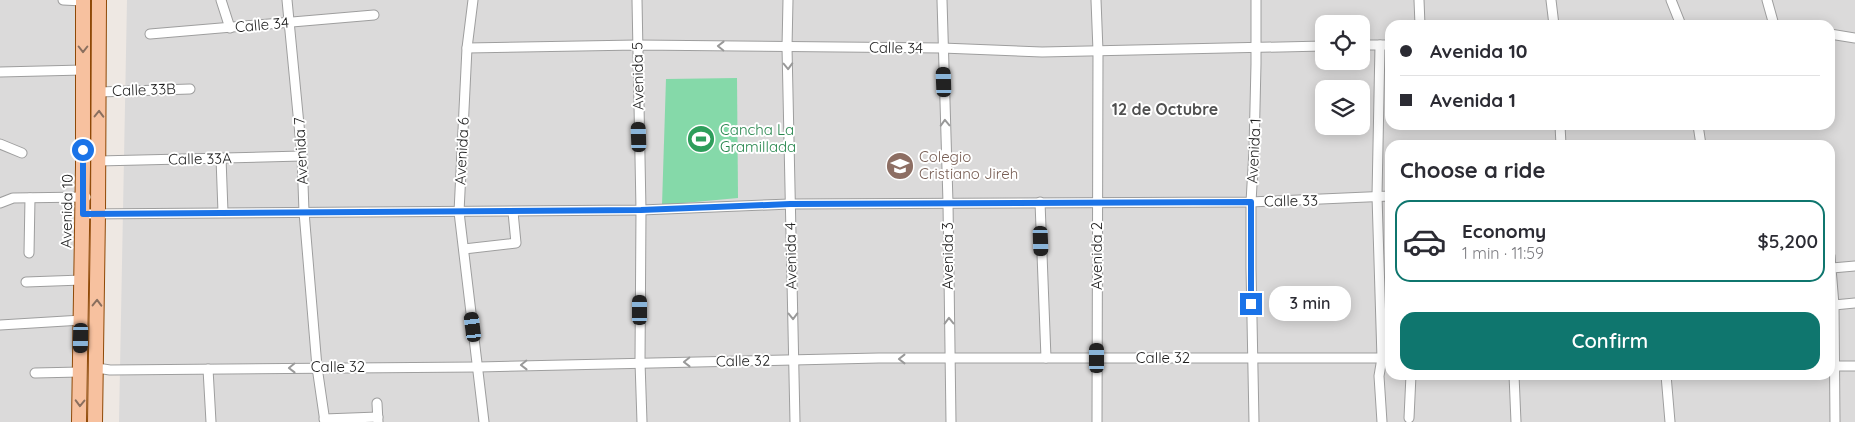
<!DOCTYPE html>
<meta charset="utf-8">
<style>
:root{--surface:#fff;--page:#f2f2f3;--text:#2b2b33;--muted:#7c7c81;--line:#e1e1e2;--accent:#0f766e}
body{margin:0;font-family:Quicksand,sans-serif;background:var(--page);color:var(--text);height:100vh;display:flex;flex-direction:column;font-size:19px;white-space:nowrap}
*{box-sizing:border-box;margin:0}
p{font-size:16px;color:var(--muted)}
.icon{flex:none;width:28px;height:28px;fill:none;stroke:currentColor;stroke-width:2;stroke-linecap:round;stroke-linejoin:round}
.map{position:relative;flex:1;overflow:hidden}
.drawer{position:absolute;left:1385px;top:140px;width:450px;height:240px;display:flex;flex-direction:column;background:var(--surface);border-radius:15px;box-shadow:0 2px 12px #0003}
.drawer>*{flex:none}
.guide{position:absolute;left:1385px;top:20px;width:450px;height:110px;border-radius:15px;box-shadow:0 2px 12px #0003;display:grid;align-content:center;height:110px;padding:0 15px;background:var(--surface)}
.tools{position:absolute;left:1315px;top:15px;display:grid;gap:10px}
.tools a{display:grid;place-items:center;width:55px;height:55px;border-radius:10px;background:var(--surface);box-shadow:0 2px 12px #0003;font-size:25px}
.end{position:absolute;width:22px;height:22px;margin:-11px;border:6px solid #1a73e8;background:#fff;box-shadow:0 0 0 2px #fff}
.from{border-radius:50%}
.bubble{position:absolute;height:35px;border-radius:15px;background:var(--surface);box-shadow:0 2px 12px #0003;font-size:16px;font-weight:600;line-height:35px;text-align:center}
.car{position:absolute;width:15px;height:30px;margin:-15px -8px;border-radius:6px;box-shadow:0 0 4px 1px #0007;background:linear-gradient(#222 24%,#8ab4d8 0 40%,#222 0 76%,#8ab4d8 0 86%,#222 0)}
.guide b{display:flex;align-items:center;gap:18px;height:48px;font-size:19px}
.guide b+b{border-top:1px solid var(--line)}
.guide i{width:12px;height:12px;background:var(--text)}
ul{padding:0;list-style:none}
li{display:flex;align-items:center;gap:15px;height:82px;margin:0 10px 8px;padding:0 5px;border:2px solid transparent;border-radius:15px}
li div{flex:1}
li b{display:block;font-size:19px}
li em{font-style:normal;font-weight:600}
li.active{border-color:var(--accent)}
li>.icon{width:45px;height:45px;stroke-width:1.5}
h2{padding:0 15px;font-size:22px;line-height:60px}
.primary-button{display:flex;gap:10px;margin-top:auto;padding:10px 15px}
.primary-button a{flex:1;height:58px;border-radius:15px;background:var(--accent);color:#fff;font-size:20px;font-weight:600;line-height:58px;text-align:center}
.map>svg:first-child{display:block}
</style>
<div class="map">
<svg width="1855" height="422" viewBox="0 0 1855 422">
<rect width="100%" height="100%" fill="#eee8e3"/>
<g fill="#dbdada" fill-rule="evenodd">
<polygon points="0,0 80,0 75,422 0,422"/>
<path d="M127,0H1855V422H119ZM1324,24H1361V61H1324ZM1390,25H1830V125H1390ZM1324,89H1361V126H1324ZM1390,145H1830V375H1390Z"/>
</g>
<polygon fill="#85d9a9" points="737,78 738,198 662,205 666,79"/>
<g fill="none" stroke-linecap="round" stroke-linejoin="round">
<defs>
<g id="minor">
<polyline points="63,0 83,1"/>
<polyline points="221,0 230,28"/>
<polyline points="287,0 302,156 304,212 317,367 325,422"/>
<polyline points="473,0 467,48 459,212 484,422"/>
<polyline points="637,0 641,210 640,362 642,422"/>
<polyline points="788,0 787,47 795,422"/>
<polyline points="942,0 948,203 951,422"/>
<polyline points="1096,0 1098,51 1097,422"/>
<polyline points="1419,0 1420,25"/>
<polyline points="1551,0 1554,25"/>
<polyline points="1671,0 1681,25"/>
<polyline points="1767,0 1774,25"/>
<polyline points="150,34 374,15"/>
<polyline points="1830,34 1855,38"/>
<polyline points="1361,45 1390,45"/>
<polyline points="1380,45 1377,196 1382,358 1379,376 1382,422"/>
<polyline points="467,48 637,45 942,48 1042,52 1324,46"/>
<polyline points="0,72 83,70"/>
<polyline points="99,92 190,89"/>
<polyline points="1560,125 1561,145"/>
<polyline points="1698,125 1701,145"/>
<polyline points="0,144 22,153"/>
<polyline points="221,158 223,212"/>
<polyline points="98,161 302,156"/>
<polyline points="1040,202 1046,358"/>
<polyline points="0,203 13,198 86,197"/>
<polyline points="83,214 641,210 790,204 1251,202 1390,196"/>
<polyline points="464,249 516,243 513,212"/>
<polyline points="29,253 30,198"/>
<polyline points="1830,256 1834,305 1835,422"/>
<polyline points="1832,268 1855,266"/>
<polyline points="26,282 82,280"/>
<polyline points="1834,305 1855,303"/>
<polyline points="0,325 82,320"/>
<polyline points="1830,366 1855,366"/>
<polyline points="97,368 110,370 478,367 879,358 1390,358"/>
<polyline points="208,369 211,422"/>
<polyline points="35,373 80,372"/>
<polyline points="1514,375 1516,422"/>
<polyline points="1666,375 1670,422"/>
<polyline points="377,403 378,422"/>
<polyline points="1409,418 1411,375"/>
<polyline points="324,419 378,417"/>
<polyline points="1254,422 1251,268 1251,202 1254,150 1256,64 1256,0"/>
</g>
<g id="primary">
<polyline points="79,422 83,166 83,0"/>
<polyline points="95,422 98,214 99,0"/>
</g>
</defs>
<use href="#minor" stroke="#9e9e9e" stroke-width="11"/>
<use href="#primary" stroke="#8f4907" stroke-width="16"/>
<use href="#minor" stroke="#fff" stroke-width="9"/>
<use href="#primary" stroke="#f7c19f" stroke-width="14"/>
</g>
<defs><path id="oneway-chevron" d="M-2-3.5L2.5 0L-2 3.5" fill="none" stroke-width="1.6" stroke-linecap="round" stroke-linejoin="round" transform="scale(1.25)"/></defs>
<g stroke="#999">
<use href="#oneway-chevron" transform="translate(721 46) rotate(-179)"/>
<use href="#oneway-chevron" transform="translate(788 66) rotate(88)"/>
<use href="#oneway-chevron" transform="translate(945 123) rotate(-92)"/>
<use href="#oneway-chevron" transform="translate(793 316) rotate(89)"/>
<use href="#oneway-chevron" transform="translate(949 321) rotate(-91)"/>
<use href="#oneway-chevron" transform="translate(902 359) rotate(-180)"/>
<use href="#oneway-chevron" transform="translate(687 362) rotate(179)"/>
<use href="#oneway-chevron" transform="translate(524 365) rotate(179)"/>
<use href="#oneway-chevron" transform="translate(292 368) rotate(179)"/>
</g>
<g stroke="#8a6f5e">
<use href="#oneway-chevron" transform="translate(83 49) rotate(90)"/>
<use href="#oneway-chevron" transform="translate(99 114) rotate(-89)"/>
<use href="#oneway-chevron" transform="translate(97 303) rotate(-89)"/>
<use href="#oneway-chevron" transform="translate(80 403) rotate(91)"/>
</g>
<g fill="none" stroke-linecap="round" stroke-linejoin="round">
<polyline stroke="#1a73e8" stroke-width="6" points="83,150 83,214 641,210 790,204 1251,202 1251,304"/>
</g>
<defs>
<symbol id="stadium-disc" viewBox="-11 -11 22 22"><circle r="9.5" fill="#2e9e5b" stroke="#fff"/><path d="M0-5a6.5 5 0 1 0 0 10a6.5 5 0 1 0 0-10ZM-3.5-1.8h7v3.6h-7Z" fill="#fff"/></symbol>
<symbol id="school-disc" viewBox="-11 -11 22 22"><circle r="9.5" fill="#8d6e63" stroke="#fff"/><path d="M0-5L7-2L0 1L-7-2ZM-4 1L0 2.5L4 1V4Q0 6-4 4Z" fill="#fff"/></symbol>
</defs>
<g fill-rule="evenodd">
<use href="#stadium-disc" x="685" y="123" width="32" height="32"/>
<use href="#school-disc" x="884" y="150" width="32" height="32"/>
</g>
<g text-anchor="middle" stroke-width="4" stroke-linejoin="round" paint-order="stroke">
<g font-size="15" fill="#1d1d1d" stroke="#fff">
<text transform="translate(262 25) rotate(-5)" y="5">Calle 34</text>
<text transform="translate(896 48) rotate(1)" y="5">Calle 34</text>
<text transform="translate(638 76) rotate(-91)" y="5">Avenida 5</text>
<text transform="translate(144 90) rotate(-2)" y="5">Calle 33B</text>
<text transform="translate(301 151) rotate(-93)" y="5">Avenida 7</text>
<text transform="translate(462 151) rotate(-87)" y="5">Avenida 6</text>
<text transform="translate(1254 151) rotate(-87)" y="5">Avenida 1</text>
<text transform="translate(200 159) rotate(-1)" y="5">Calle 33A</text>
<text transform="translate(1291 201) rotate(-1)" y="5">Calle 33</text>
<text transform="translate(67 211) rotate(-89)" y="5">Avenida 10</text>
<text transform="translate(791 256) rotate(-91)" y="5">Avenida 4</text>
<text transform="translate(948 256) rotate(-90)" y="5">Avenida 3</text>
<text transform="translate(1097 256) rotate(-90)" y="5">Avenida 2</text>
<text x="1163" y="363">Calle 32</text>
<text transform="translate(743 361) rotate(-1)" y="5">Calle 32</text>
<text x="338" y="372">Calle 32</text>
</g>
<g font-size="15" fill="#27864d" stroke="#fff" text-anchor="start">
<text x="720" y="135">Cancha La<tspan x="720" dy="17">Gramillada</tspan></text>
</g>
<g font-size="15" fill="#785e54" stroke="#fff" text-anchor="start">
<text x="919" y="162">Colegio<tspan x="919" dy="17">Cristiano Jireh</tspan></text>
</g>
<g font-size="16" font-weight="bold" fill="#505050" stroke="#fff">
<text x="1165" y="115">12 de Octubre</text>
</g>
</g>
</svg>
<div class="tools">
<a><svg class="icon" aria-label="locate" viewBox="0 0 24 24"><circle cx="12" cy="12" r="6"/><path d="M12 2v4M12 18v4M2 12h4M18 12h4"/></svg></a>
<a><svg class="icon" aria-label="layers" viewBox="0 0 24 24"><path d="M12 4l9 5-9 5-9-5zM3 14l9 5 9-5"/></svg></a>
</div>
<i class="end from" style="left:83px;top:150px"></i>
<i class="end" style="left:1251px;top:304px"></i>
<div class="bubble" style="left:1269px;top:286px;width:82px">3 min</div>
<i class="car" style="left:944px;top:82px;rotate:358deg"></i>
<i class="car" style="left:639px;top:137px;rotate:358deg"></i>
<i class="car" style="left:1041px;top:241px;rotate:178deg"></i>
<i class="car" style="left:640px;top:310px;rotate:0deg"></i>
<i class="car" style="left:473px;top:327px;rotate:353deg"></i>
<i class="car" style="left:81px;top:338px;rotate:181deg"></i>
<i class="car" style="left:1097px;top:358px;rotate:0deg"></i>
<div class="guide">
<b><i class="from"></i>Avenida 10</b>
<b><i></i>Avenida 1</b>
</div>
<section class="drawer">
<h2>Choose a ride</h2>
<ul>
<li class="active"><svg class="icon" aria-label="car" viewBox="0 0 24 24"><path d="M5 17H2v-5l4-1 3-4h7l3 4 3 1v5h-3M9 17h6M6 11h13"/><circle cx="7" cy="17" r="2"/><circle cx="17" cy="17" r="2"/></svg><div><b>Economy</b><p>1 min · 11:59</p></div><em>$5,200</em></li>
</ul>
<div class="primary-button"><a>Confirm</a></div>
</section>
</div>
